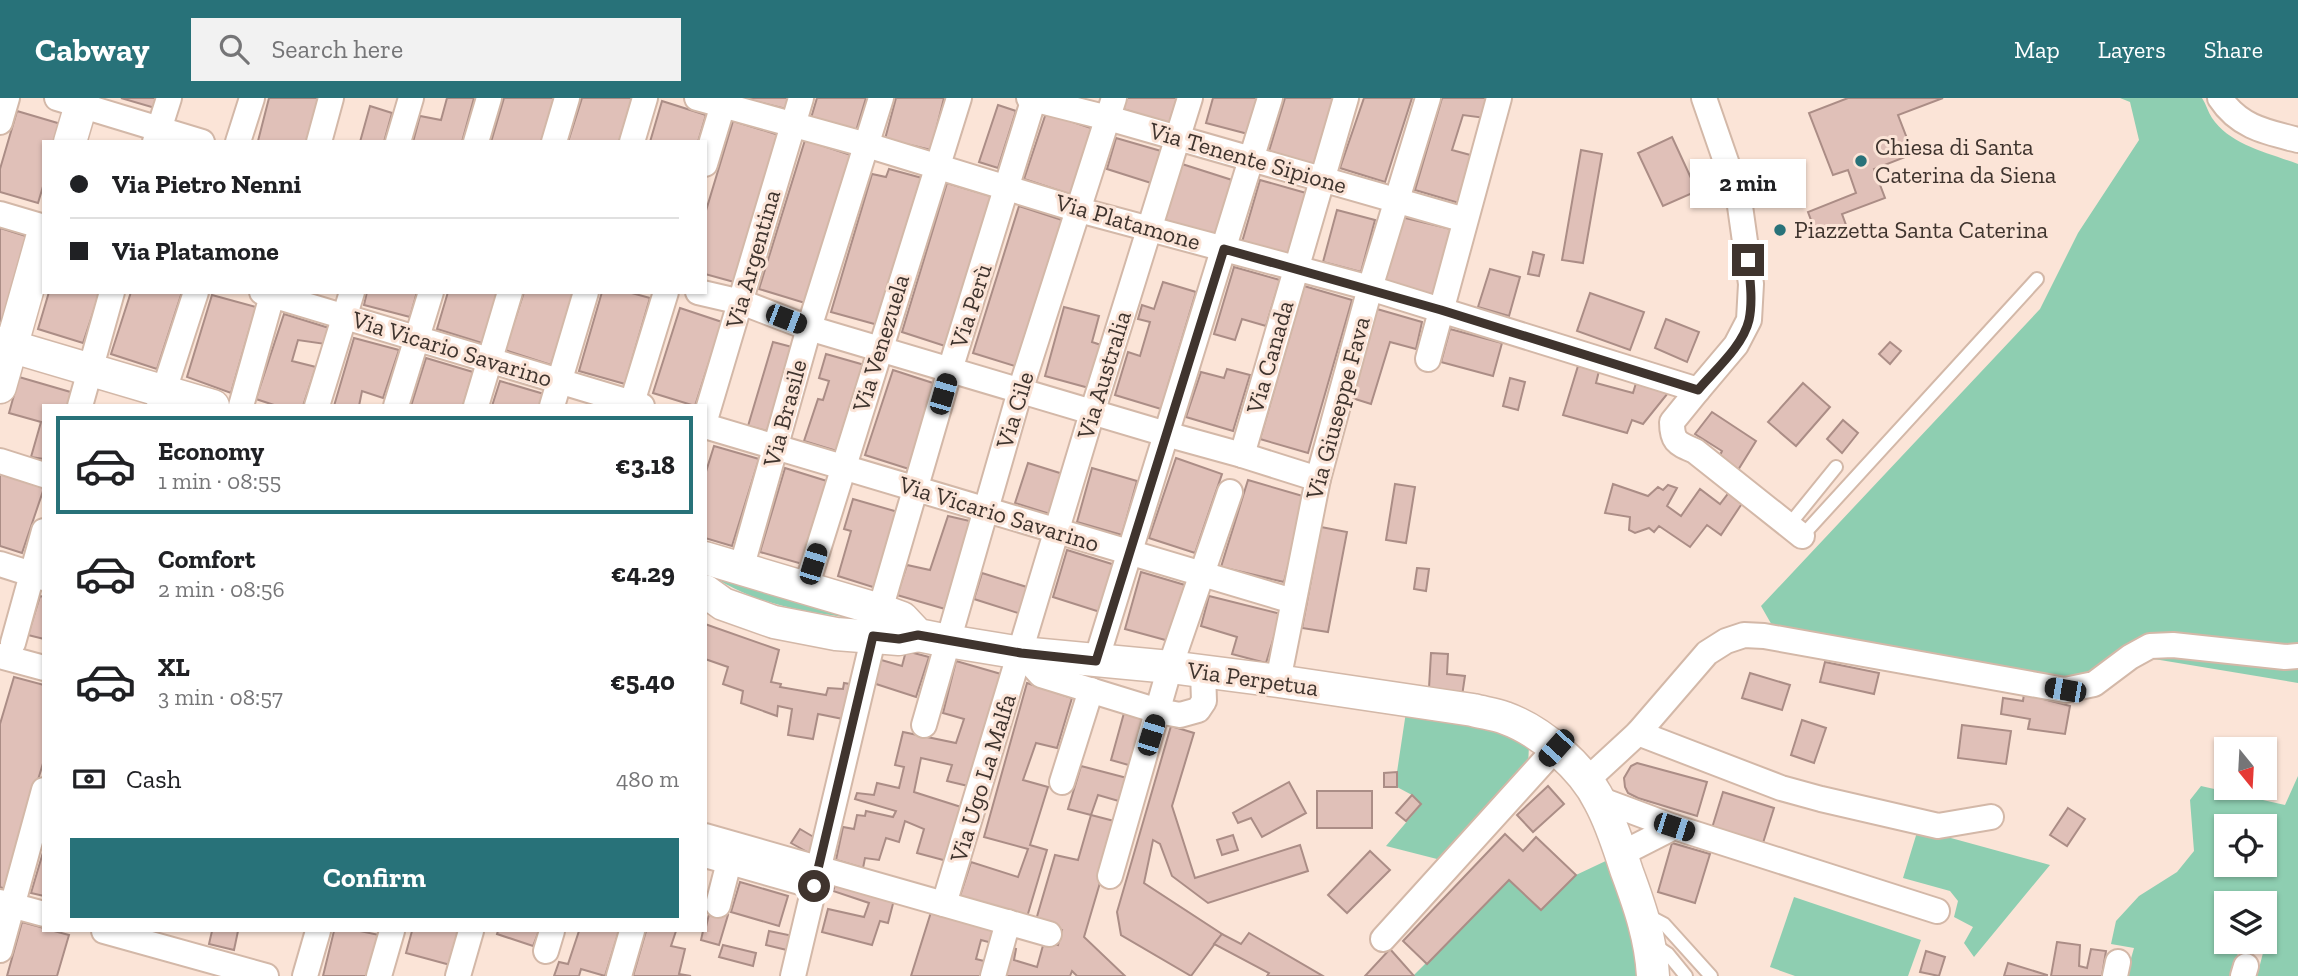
<!DOCTYPE html>
<meta charset="utf-8">
<style>
:root{--surface:#fff;--page:#f2f2f2;--text:#202124;--muted:#757577;--line:#e0e0e0;--accent:#287279}
body{margin:0;font-family:"Zilla Slab",serif;background:var(--page);color:var(--text);height:100vh;display:flex;flex-direction:column;font-size:26px;white-space:nowrap}
*{box-sizing:border-box;margin:0}
p{font-size:23px;color:var(--muted)}
.icon{flex:none;width:38px;height:38px;fill:none;stroke:currentColor;stroke-width:2;stroke-linecap:round;stroke-linejoin:round}
.map{position:relative;flex:1;overflow:hidden}
.drawer{position:absolute;left:42px;top:306px;width:665px;height:528px;display:flex;flex-direction:column;background:var(--surface);border-radius:0px;box-shadow:0 2px 5px #0004}
.drawer>*{flex:none}
.guide{position:absolute;left:42px;top:42px;width:665px;height:154px;border-radius:0px;box-shadow:0 2px 5px #0004;display:grid;align-content:center;height:154px;padding:0 28px;background:var(--surface)}
.needle{width:46px;rotate:162deg}
.buttons{position:absolute;left:2214px;top:639px;display:grid;gap:14px}
.buttons a{display:grid;place-items:center;width:63px;height:63px;border-radius:0px;background:var(--surface);box-shadow:0 2px 5px #0004;font-size:35px}
.end{position:absolute;width:32px;height:32px;margin:-16px;border:9px solid #3f342e;background:#fff;box-shadow:0 0 0 4px #fff}
.from{border-radius:50%}
.bubble{position:absolute;height:49px;border-radius:0px;background:var(--surface);box-shadow:0 2px 5px #0004;font-size:23px;font-weight:700;line-height:49px;text-align:center}
.car{position:absolute;width:21px;height:42px;margin:-21px -10px;border-radius:9px;box-shadow:0 0 5px 2px #0007;background:linear-gradient(#222 24%,#8ab4d8 0 40%,#222 0 76%,#8ab4d8 0 86%,#222 0)}
.guide b{display:flex;align-items:center;gap:24px;height:66px;font-size:26px}
.guide b+b{border-top:2px solid var(--line)}
.guide i{width:18px;height:18px;background:var(--text)}
ul{padding:12px 0 0;list-style:none}
li{display:flex;align-items:center;gap:21px;height:98px;margin:0 14px 10px;padding:0 14px;border:4px solid transparent;border-radius:0px}
li div{flex:1}
li b{display:block;font-size:26px}
li em{font-style:normal;font-weight:700}
li.on{border-color:var(--accent)}
li>.icon{width:63px;height:63px;stroke-width:1.5}
.pay{display:flex;align-items:center;gap:18px;height:77px;padding:0 28px;font-size:26px}
.pay p{margin-inline-start:auto}
.button{display:flex;gap:14px;margin-top:auto;padding:14px 28px}
.button a{flex:1;height:80px;border-radius:0px;background:var(--accent);color:#fff;font-size:28px;font-weight:700;line-height:80px;text-align:center}
header{display:flex;align-items:center;gap:42px;box-sizing:border-box;height:98px;padding:0 35px;background:var(--accent);color:#fff}
header strong{font-size:33px}
nav{display:flex;gap:38px;margin-inline-start:auto;font-size:24px}
.search{width:490px;height:63px;background:var(--page);display:flex;align-items:center;gap:18px;box-sizing:border-box;padding:0 24px;border-radius:0px;color:var(--muted);font-size:26px}
.map>svg:first-child{display:block}
</style>
<header>
<strong>Cabway</strong>
<div class="search"><svg class="icon" aria-label="search" viewBox="0 0 24 24"><circle cx="10" cy="10" r="6"/><path d="M15 15l6 6"/></svg>Search here</div>
<nav><a>Map</a><a>Layers</a><a>Share</a></nav>
</header>
<div class="map">
<svg width="2298" height="878" viewBox="0 0 2298 878">
<rect width="100%" height="100%" fill="#fbe4d7"/>
<g fill="#8eceb1" fill-rule="evenodd">
<path d="M2120,0H2202C2206,6 2208,14 2212,20C2230,47 2269,55 2298,66V552L2186,541L2092,579L2069,583L1773,529L1761,508L2040,211L2078,135L2139,42L2130,4Z"/>
<path d="M705,473L844,514L843,519C792,512 747,503 705,473Z"/>
<polygon points="2148,560 2236,561 2298,568 2298,585"/>
<polygon points="1406,614 1494,628 1529,647 1528,669 1437,761 1386,748 1421,707 1412,697 1397,689 1397,674"/>
<path d="M2298,678V878H2257L2263,855L2240,850L2230,878H2126L2134,850L2111,846L2116,823L2139,798L2177,774L2194,753L2190,702L2201,688L2285,707ZM2226,728H2264V766H2226ZM2226,805H2264V844H2226Z"/>
<polygon points="1918,731 2050,767 1974,859 1964,845 1973,829 1954,819 1958,803 1950,793 1903,780"/>
<polygon points="1612,760 1643,878 1413,878 1509,782 1541,812 1576,777"/>
<polygon points="1794,799 1921,842 1908,878 1795,878 1770,869"/>
</g>
<g fill="#e0c0b8" stroke="#ab8d86" stroke-width="2">
<polygon points="121,0 157,0 155,10"/>
<polygon points="269,0 319,0 308,44 258,43"/>
<polygon points="447,0 474,0 462,44 413,44 420,18 441,22"/>
<polygon points="504,0 555,0 541,44 491,44"/>
<polygon points="582,0 633,0 619,44 568,44"/>
<polygon points="741,0 789,0 786,11"/>
<polygon points="817,0 866,0 856,33 811,20"/>
<polygon points="896,0 944,0 931,52 885,41"/>
<polygon points="1126,0 1177,0 1169,26 1123,11"/>
<polygon points="1213,0 1259,0 1248,36 1206,25"/>
<polygon points="1285,0 1335,0 1314,67 1269,53"/>
<polygon points="1364,0 1412,0 1385,84 1340,70"/>
<polygon points="1442,0 1491,0 1485,20 1463,17 1452,52 1474,58 1459,105 1415,92"/>
<polygon points="1848,0 1943,0 1898,17 1913,56 1874,71 1885,100 1842,116 1846,127 1817,138 1808,114 1856,95 1848,72 1833,77 1809,15"/>
<polygon points="662,3 706,17 698,44 650,44"/>
<polygon points="998,7 1016,13 998,70 979,64"/>
<polygon points="370,8 392,15 384,44 360,44"/>
<polygon points="17,13 61,26 56,44 44,44 44,85 38,105 0,94 0,71"/>
<polygon points="1046,15 1094,31 1072,97 1024,81"/>
<polygon points="733,23 779,37 734,184 705,176 705,116"/>
<polygon points="1672,39 1697,93 1663,108 1638,55"/>
<polygon points="1116,40 1161,53 1151,85 1107,71"/>
<polygon points="805,42 851,57 805,205 759,191"/>
<polygon points="1581,52 1602,56 1583,165 1562,162"/>
<polygon points="1182,66 1232,82 1215,138 1165,122"/>
<polygon points="889,71 922,80 878,227 831,214 872,76 886,79"/>
<polygon points="1260,82 1306,95 1288,158 1242,144"/>
<polygon points="947,85 994,99 948,249 902,234"/>
<polygon points="1019,108 1065,123 1018,269 973,255"/>
<polygon points="1337,112 1375,122 1361,174 1323,164"/>
<polygon points="1401,119 1451,131 1433,199 1383,185"/>
<polygon points="0,130 29,139 3,223 0,223"/>
<polygon points="1533,154 1544,157 1539,178 1528,176"/>
<polygon points="1234,169 1280,182 1266,228 1242,221 1235,242 1214,236"/>
<polygon points="1490,171 1520,179 1509,218 1478,209"/>
<polygon points="1163,184 1196,194 1161,311 1115,297 1128,254 1140,258 1150,224 1138,221 1142,207 1154,211"/>
<polygon points="1304,188 1352,202 1308,355 1260,341"/>
<polygon points="49,194 100,194 83,245 38,231"/>
<polygon points="131,194 182,194 157,271 111,256"/>
<polygon points="367,194 417,194 410,219 364,207"/>
<polygon points="448,194 498,194 482,245 437,231"/>
<polygon points="524,194 575,194 551,267 505,252"/>
<polygon points="602,194 628,194 650,200 625,286 579,273"/>
<polygon points="1590,195 1644,214 1630,252 1577,233"/>
<polygon points="212,197 256,209 231,295 187,279"/>
<polygon points="1064,209 1099,218 1092,244 1101,247 1089,290 1045,278"/>
<polygon points="680,210 722,224 695,308 653,295"/>
<polygon points="1377,211 1422,224 1416,251 1390,244 1371,306 1352,300"/>
<polygon points="284,216 329,230 325,246 298,242 292,263 316,269 303,308 277,308 256,301"/>
<polygon points="1666,221 1699,234 1687,264 1655,250"/>
<polygon points="1450,231 1502,245 1493,278 1441,264"/>
<polygon points="354,240 399,252 383,300 362,293 359,308 334,308"/>
<polygon points="773,244 792,249 767,333 748,328"/>
<polygon points="1890,244 1901,253 1890,266 1879,256"/>
<polygon points="826,256 868,268 840,354 804,343 818,301 823,302 829,283 819,280"/>
<polygon points="426,260 473,274 463,308 411,308"/>
<polygon points="1578,268 1599,273 1596,285 1633,295 1636,285 1668,295 1643,326 1632,322 1627,335 1563,317"/>
<polygon points="1227,271 1250,277 1233,333 1186,319 1201,274 1224,280"/>
<polygon points="893,272 939,287 912,372 865,357"/>
<polygon points="19,279 74,295 70,308 44,308 44,361 31,359 41,324 9,315"/>
<polygon points="1510,280 1525,284 1518,312 1503,308"/>
<polygon points="500,283 544,296 540,308 492,308"/>
<polygon points="1803,285 1830,309 1796,348 1768,324"/>
<polygon points="1712,314 1756,343 1738,372 1719,359 1722,353 1695,336"/>
<polygon points="1843,322 1858,335 1842,355 1827,341"/>
<polygon points="714,348 759,361 732,448 705,440 705,377"/>
<polygon points="1176,360 1222,376 1195,455 1149,440"/>
<polygon points="1028,365 1063,376 1050,416 1015,405"/>
<polygon points="785,370 830,384 806,467 760,454"/>
<polygon points="1092,370 1137,383 1122,437 1077,424"/>
<polygon points="0,375 44,390 22,455 0,448"/>
<polygon points="1248,382 1306,399 1284,484 1221,469"/>
<polygon points="1395,386 1415,389 1406,445 1386,442"/>
<polygon points="1613,386 1648,398 1658,389 1663,392 1668,387 1677,390 1667,408 1681,418 1700,391 1720,406 1730,393 1743,404 1721,437 1707,427 1690,449 1659,428 1654,434 1649,430 1635,435 1629,432 1630,419 1605,415"/>
<polygon points="853,401 898,414 876,490 838,478 851,433 844,431"/>
<polygon points="948,418 974,424 945,511 897,497 907,467 930,472"/>
<polygon points="1321,429 1347,434 1328,534 1302,530"/>
<polygon points="1067,452 1115,467 1100,514 1053,499"/>
<polygon points="1417,470 1429,471 1426,493 1414,491"/>
<polygon points="1141,474 1185,487 1169,543 1125,531"/>
<polygon points="982,475 1030,490 1021,516 974,501"/>
<polygon points="40,498 44,499 44,541 28,537"/>
<polygon points="1209,498 1281,516 1266,565 1232,556 1237,539 1201,528"/>
<polygon points="705,526 779,552 771,584 781,586 780,589 826,597 828,590 843,591 844,585 856,587 848,622 818,616 813,641 788,637 792,611 778,608 777,618 741,605 743,593 723,586 728,569 705,561"/>
<polygon points="906,553 929,559 916,599 873,585 878,561 902,568"/>
<polygon points="1431,555 1448,556 1447,576 1465,578 1462,598 1429,590"/>
<polygon points="956,563 1001,576 968,688 947,683 952,667 921,660 914,694 961,709 947,763 917,755 924,731 905,723 899,744 886,740 879,762 865,760 863,770 836,762 843,729 854,731 857,717 865,718 866,713 893,719 896,713 855,701 857,695 874,697 877,685 899,690 904,669 895,667 903,634 956,645 964,621 943,615"/>
<polygon points="1825,564 1879,575 1874,596 1820,584"/>
<polygon points="1750,575 1790,587 1782,612 1742,600"/>
<polygon points="14,579 44,587 44,662 5,791 0,789 0,626"/>
<polygon points="1027,585 1072,600 1057,650 1036,645 1023,682 1048,689 1030,747 1047,752 1027,819 960,798 971,764 1018,779 1028,751 984,739"/>
<polygon points="2024,596 2070,608 2065,636 2028,631 2030,621 2001,616 2003,600 2023,603"/>
<polygon points="1124,615 1145,621 1132,668 1111,662"/>
<polygon points="1802,622 1826,630 1814,665 1791,657"/>
<polygon points="1962,627 2011,633 2006,666 1958,660"/>
<polygon points="1171,628 1194,635 1172,708 1195,780 1300,747 1308,773 1208,805 1172,778 1160,746 1153,742 1144,785 1222,836 1191,878 1121,837 1117,814"/>
<polygon points="1637,665 1707,684 1697,718 1638,700 1628,695 1625,689 1624,680 1631,668"/>
<polygon points="1081,668 1127,680 1122,704 1098,697 1091,717 1068,711"/>
<polygon points="1397,674 1397,689 1384,689 1384,675"/>
<polygon points="1289,684 1306,715 1262,739 1251,720 1238,725 1233,715"/>
<polygon points="1548,688 1564,706 1533,734 1517,717"/>
<rect x="1317" y="693" width="55" height="37"/>
<polygon points="1723,694 1774,710 1763,745 1712,730"/>
<polygon points="1412,697 1421,706 1406,723 1396,715"/>
<polygon points="2068,710 2085,721 2067,748 2050,737"/>
<polygon points="1091,717 1118,724 1084,839 1125,878 1077,878 1072,873 1070,878 1001,878 1009,849 1016,851 1014,862 1037,869 1044,844 1058,847 1062,832 1036,822 1055,757 1078,762"/>
<polygon points="800,731 817,741 809,755 791,745"/>
<polygon points="1505,736 1523,753 1536,739 1576,777 1541,812 1509,782 1427,866 1403,843"/>
<polygon points="1233,737 1238,752 1222,757 1217,742"/>
<polygon points="1672,745 1710,756 1695,805 1658,794"/>
<polygon points="44,751 44,798 31,795"/>
<polygon points="1370,753 1390,772 1347,815 1328,797"/>
<polygon points="837,782 895,798 888,825 880,823 872,847 822,834 828,811 864,819 869,805 833,793"/>
<polygon points="740,784 788,798 779,828 731,814"/>
<polygon points="932,811 1001,830 996,846 981,842 976,861 992,865 987,878 911,878"/>
<polygon points="710,812 728,817 719,847 701,842 703,833 705,833"/>
<polygon points="22,824 44,830 44,833 54,833 69,837 57,878 7,878"/>
<polygon points="212,833 238,833 234,852 209,846"/>
<polygon points="334,833 360,833 379,837 369,878 323,878"/>
<polygon points="412,833 464,833 454,868 406,855"/>
<polygon points="498,833 539,833 533,848 497,836"/>
<polygon points="579,833 619,833 605,878 581,871 579,878 554,878 559,864 568,866"/>
<polygon points="646,833 676,833 671,848 685,851 679,876 691,878 633,878"/>
<polygon points="769,833 798,839 795,854 766,847"/>
<polygon points="1249,835 1323,878 1267,878 1269,875 1214,846 1222,836 1241,846"/>
<polygon points="2057,844 2080,847 2079,868 2087,870 2091,851 2106,853 2102,878 2051,878"/>
<polygon points="723,847 756,855 753,868 719,859"/>
<polygon points="1390,851 1414,878 1365,878"/>
<polygon points="1926,853 1945,859 1939,878 1920,874"/>
<polygon points="2008,865 2047,877 2047,878 2004,878"/>
</g>
<g fill="none" stroke-linecap="round" stroke-linejoin="round">
<defs>
<g id="service">
<polyline points="1789,427 1836,369"/>
<polyline points="1802,438 2037,181"/>
<polyline points="1645,816 1664,826 1711,878"/>
<polyline points="1653,846 1668,856 1686,878"/>
</g>
<g id="minor">
<polyline points="57,0 202,44"/>
<polyline points="697,0 867,47 1079,112 1370,190 1698,292 1736,247 1749,222 1751,186 1739,101 1704,0"/>
<polyline points="1029,0 1108,20 1465,122"/>
<path d="M2220,0C2239,29 2266,34 2298,42"/>
<polyline points="0,24 7,0"/>
<polyline points="155,44 169,0"/>
<polyline points="238,44 252,0"/>
<polyline points="319,44 331,0"/>
<polyline points="398,44 411,0"/>
<polyline points="476,44 489,0"/>
<polyline points="554,44 567,0"/>
<polyline points="632,44 645,0"/>
<polyline points="705,66 725,0"/>
<polyline points="0,116 44,129"/>
<polyline points="262,194 642,308"/>
<polyline points="698,194 741,204 809,230 1166,336 1242,357 1318,381"/>
<polyline points="1428,261 1499,0"/>
<path d="M1698,292L1672,324C1672,344 1677,345 1695,353L1802,438"/>
<polyline points="80,308 112,194"/>
<polyline points="159,308 196,194"/>
<polyline points="241,308 273,194"/>
<polyline points="317,308 352,194"/>
<polyline points="396,308 431,194"/>
<polyline points="476,308 510,194"/>
<polyline points="552,308 586,194"/>
<polyline points="631,308 666,194"/>
<polyline points="705,322 801,0"/>
<polyline points="705,328 1293,503"/>
<polyline points="1242,357 1346,0"/>
<polyline points="0,363 44,377"/>
<polyline points="0,466 44,480"/>
<polyline points="741,471 809,230 881,0"/>
<polyline points="806,490 959,0"/>
<polyline points="13,545 44,433"/>
<polyline points="1021,555 1041,577 1158,613 1180,617 1198,612 1204,603 1203,574"/>
<polyline points="0,558 44,570"/>
<polyline points="1096,563 1270,0"/>
<polyline points="1278,583 1318,381 1370,190 1428,0"/>
<polyline points="924,627 1020,293 1114,0"/>
<polyline points="1638,635 1781,690 1821,701 1938,728 1991,719"/>
<polyline points="1586,683 1638,635 1707,555 1726,543 1744,537 1764,538 2065,592 2094,586 2130,559 2150,548 2173,547 2285,559 2298,558"/>
<polyline points="1062,684 1091,592"/>
<polyline points="1599,701 1674,729 1937,813"/>
<polyline points="705,738 1049,836"/>
<polyline points="1621,756 1674,729"/>
<polyline points="705,757 814,788"/>
<polyline points="1110,778 1170,569 1230,394"/>
<polyline points="0,804 44,816"/>
<polyline points="944,806 1092,315 1190,0"/>
<polyline points="718,807 729,764"/>
<polyline points="104,833 266,878"/>
<polyline points="1383,841 1556,650"/>
<polyline points="0,852 44,692"/>
<polyline points="546,853 552,833"/>
<polyline points="305,878 318,833"/>
<polyline points="379,878 392,833"/>
<polyline points="458,878 471,833"/>
<polyline points="619,878 632,833"/>
<polyline points="793,878 880,512 950,272 1034,0"/>
<polyline points="993,878 1008,824"/>
<polyline points="2115,878 2118,864"/>
<polyline points="2243,878 2246,868"/>
</g>
<g id="tertiary">
<polyline points="70,44 83,0"/>
<polyline points="0,245 213,308"/>
<polyline points="0,289 44,133"/>
<path d="M705,460L880,512L902,520L918,537L948,543L1021,555L1170,569L1278,583L1473,612C1484,615 1495,616 1505,620C1541,633 1583,669 1600,704C1612,726 1619,750 1627,774C1640,809 1651,841 1653,878"/>
<polyline points="705,493 723,506 774,524 836,536 899,541 918,537"/>
</g>
</defs>
<use href="#service" stroke="#d3b8a8" stroke-width="16"/>
<use href="#minor" stroke="#d3b8a8" stroke-width="28"/>
<use href="#tertiary" stroke="#d3b8a8" stroke-width="35"/>
<use href="#service" stroke="#fff" stroke-width="12"/>
<use href="#minor" stroke="#fff" stroke-width="24"/>
<use href="#tertiary" stroke="#fff" stroke-width="32"/>
</g>
<g fill="none" stroke-linecap="round" stroke-linejoin="round">
<path stroke="#3f342e" stroke-width="9" d="M814,788L873,538L899,541L918,537L1021,555L1096,563L1224,151L1441,212L1698,292C1715,272 1743,248 1749,222C1753,203 1750,181 1748,162"/>
</g>
<g fill="#287279" stroke="#fbe4d7" stroke-width="2.5">
<circle cx="1861" cy="63" r="7"/>
<circle cx="1780" cy="132" r="7"/>
</g>
<g text-anchor="middle" stroke-width="6" stroke-linejoin="round" paint-order="stroke">
<g font-size="24" fill="#3f342e" stroke="#fbe4d7" text-anchor="start">
<text x="1875" y="57">Chiesa di Santa<tspan x="1875" dy="28">Caterina da Siena</tspan></text>
<text x="1794" y="140">Piazzetta Santa Caterina</text>
</g>
<g font-size="24" fill="#3f342e" stroke="#fbe4d7">
<text transform="translate(1248 60) rotate(16)" y="8">Via Tenente Sipione</text>
<text transform="translate(1128 124) rotate(16)" y="8">Via Platamone</text>
<text transform="translate(753 161) rotate(-74)" y="8">Via Argentina</text>
<text transform="translate(971 208) rotate(-72)" y="8">Via Perù</text>
<text transform="translate(881 245) rotate(-73)" y="8">Via Venezuela</text>
<text transform="translate(452 251) rotate(17)" y="8">Via Vicario Savarino</text>
<text transform="translate(1270 259) rotate(-74)" y="8">Via Canada</text>
<text transform="translate(1104 277) rotate(-73)" y="8">Via Australia</text>
<text transform="translate(1338 310) rotate(-75)" y="8">Via Giuseppe Fava</text>
<text transform="translate(1015 312) rotate(-73)" y="8">Via Cile</text>
<text transform="translate(785 315) rotate(-75)" y="8">Via Brasile</text>
<text transform="translate(999 416) rotate(17)" y="8">Via Vicario Savarino</text>
<text transform="translate(1253 581) rotate(8)" y="8">Via Perpetua</text>
<text transform="translate(983 680) rotate(-73)" y="8">Via Ugo La Malfa</text>
</g>
</g>
</svg>
<div class="buttons">
<a><svg class="needle" viewBox="-14 -14 28 28"><path d="M0-13l5 13h-10z" fill="#e53935"/><path d="M0 13l5-13h-10z" fill="#757577"/></svg></a>
<a><svg class="icon" aria-label="locate" viewBox="0 0 24 24"><circle cx="12" cy="12" r="6"/><path d="M12 2v4M12 18v4M2 12h4M18 12h4"/></svg></a>
<a><svg class="icon" aria-label="layers" viewBox="0 0 24 24"><path d="M12 4l9 5-9 5-9-5zM3 14l9 5 9-5"/></svg></a>
</div>
<i class="end from" style="left:814px;top:788px"></i>
<i class="end" style="left:1748px;top:162px"></i>
<div class="bubble" style="left:1690px;top:61px;width:116px">2 min</div>
<i class="car" style="left:786px;top:221px;rotate:111deg"></i>
<i class="car" style="left:943px;top:296px;rotate:16deg"></i>
<i class="car" style="left:813px;top:466px;rotate:17deg"></i>
<i class="car" style="left:2065px;top:592px;rotate:280deg"></i>
<i class="car" style="left:1151px;top:637px;rotate:17deg"></i>
<i class="car" style="left:1556px;top:650px;rotate:222deg"></i>
<i class="car" style="left:1674px;top:729px;rotate:108deg"></i>
<div class="guide">
<b><i class="from"></i>Via Pietro Nenni</b>
<b><i></i>Via Platamone</b>
</div>
<section class="drawer">
<ul>
<li class="on"><svg class="icon" aria-label="car" viewBox="0 0 24 24"><path d="M5 17H2v-5l4-1 3-4h7l3 4 3 1v5h-3M9 17h6M6 11h13"/><circle cx="7" cy="17" r="2"/><circle cx="17" cy="17" r="2"/></svg><div><b>Economy</b><p>1 min · 08:55</p></div><em>€3.18</em></li>
<li><svg class="icon" aria-label="car" viewBox="0 0 24 24"><path d="M5 17H2v-5l4-1 3-4h7l3 4 3 1v5h-3M9 17h6M6 11h13"/><circle cx="7" cy="17" r="2"/><circle cx="17" cy="17" r="2"/></svg><div><b>Comfort</b><p>2 min · 08:56</p></div><em>€4.29</em></li>
<li><svg class="icon" aria-label="car" viewBox="0 0 24 24"><path d="M5 17H2v-5l4-1 3-4h7l3 4 3 1v5h-3M9 17h6M6 11h13"/><circle cx="7" cy="17" r="2"/><circle cx="17" cy="17" r="2"/></svg><div><b>XL</b><p>3 min · 08:57</p></div><em>€5.40</em></li>
</ul>
<div class="pay"><svg class="icon" aria-label="cash" viewBox="0 0 24 24"><path d="M3 7h18v10H3z"/><circle cx="12" cy="12" r="2"/></svg>Cash<p>480 m</p></div>
<div class="button"><a>Confirm</a></div>
</section>
</div>
